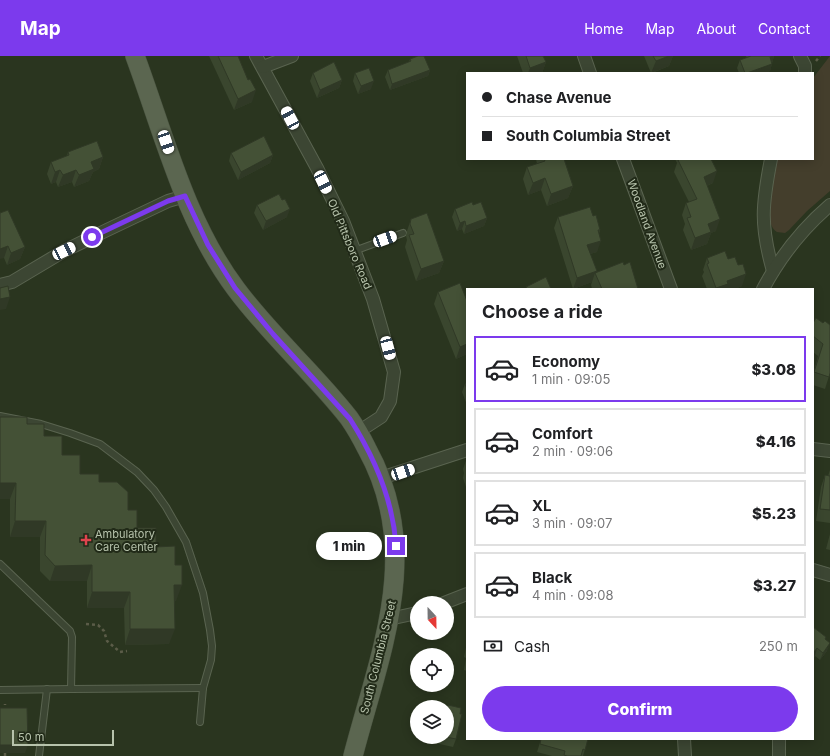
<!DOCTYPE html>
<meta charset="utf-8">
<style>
:root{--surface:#fff;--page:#f2f2f2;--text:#202124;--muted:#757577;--line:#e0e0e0;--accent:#7c3aed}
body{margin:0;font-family:Inter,sans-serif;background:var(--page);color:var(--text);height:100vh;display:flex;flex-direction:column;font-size:15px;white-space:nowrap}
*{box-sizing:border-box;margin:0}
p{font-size:13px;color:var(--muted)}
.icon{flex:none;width:22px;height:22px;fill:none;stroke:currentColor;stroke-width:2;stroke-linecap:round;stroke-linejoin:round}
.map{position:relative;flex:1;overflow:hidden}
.sheet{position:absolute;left:466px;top:232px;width:348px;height:452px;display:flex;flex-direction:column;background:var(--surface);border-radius:0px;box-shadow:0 2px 10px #0003}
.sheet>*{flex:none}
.hud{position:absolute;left:466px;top:16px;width:348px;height:88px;border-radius:0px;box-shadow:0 2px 10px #0003;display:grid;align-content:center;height:88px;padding:0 16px;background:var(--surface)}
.needle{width:26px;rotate:158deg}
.fabs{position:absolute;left:410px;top:540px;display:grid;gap:8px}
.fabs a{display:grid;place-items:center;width:44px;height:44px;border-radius:50%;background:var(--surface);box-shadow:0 2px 10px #0003;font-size:20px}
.scale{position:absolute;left:12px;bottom:10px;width:102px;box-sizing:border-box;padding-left:4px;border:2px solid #b7c3ac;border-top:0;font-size:11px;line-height:14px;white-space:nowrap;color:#b7c3ac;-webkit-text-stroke:3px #212a18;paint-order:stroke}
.end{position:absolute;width:18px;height:18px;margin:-9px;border:5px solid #7c3aed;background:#fff;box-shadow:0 0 0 2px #fff}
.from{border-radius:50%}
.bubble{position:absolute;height:28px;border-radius:14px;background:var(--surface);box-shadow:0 2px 10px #0003;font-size:13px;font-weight:800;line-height:28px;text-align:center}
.car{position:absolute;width:12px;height:24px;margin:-12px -6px;border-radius:5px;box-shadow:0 0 3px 1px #0007;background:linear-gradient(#fff 24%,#345 0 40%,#fff 0 76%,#345 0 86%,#fff 0)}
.hud b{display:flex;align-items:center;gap:14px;height:38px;font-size:15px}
.hud b+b{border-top:1px solid var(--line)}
.hud i{width:10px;height:10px;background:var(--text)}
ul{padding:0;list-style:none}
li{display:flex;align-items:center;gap:12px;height:66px;margin:0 8px 6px;padding:0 8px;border:2px solid var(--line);border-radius:0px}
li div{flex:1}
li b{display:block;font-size:15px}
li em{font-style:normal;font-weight:800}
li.active{border-color:var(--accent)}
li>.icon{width:36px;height:36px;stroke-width:1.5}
h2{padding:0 16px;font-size:18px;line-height:48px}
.pay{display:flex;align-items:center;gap:10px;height:44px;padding:0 16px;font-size:15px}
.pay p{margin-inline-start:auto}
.cta{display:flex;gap:8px;margin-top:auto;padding:8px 16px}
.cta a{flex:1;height:46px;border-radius:24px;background:var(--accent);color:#fff;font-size:16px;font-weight:800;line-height:46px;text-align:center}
header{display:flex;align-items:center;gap:24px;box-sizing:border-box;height:56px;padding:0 20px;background:var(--accent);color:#fff}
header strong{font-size:19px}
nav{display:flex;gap:22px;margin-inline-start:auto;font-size:14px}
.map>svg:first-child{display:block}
</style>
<header>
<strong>Map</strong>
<nav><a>Home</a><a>Map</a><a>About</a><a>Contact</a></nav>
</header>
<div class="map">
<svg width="830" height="700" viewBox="0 0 830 700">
<rect width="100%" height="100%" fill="#2a351f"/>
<path fill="#443e2c" d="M830,0V135L807,155L789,174L785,177L777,176C761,167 773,119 777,103H813V22Z"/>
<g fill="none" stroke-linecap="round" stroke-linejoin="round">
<defs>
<g id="service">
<polyline points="354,195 403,177"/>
<polyline points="0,360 41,368 70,377 100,388 137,416 154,434 166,451 186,486 203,537 210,574 212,590 211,604 203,632 200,666"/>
<polyline points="0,508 70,575 72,581 71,633 203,632"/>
<polyline points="0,634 71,633"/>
<polyline points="39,700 47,633"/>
</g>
<g id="minor">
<polyline points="256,0 317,112 343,165 373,243 394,316 390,345 381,361 358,376"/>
<polyline points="584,0 590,17"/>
<polyline points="800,0 805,10 805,17"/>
<polyline points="263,11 292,0"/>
<polyline points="623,103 671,233"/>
<path d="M771,103C762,149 760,169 773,215"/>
<polyline points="0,229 12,226 64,195 107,174 168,145 185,140"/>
<path d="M763,233C780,201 802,173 830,149"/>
<polyline points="813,393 830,395"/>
<polyline points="381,422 467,394"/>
<polyline points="813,514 830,519"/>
<polyline points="444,547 467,538"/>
<polyline points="389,563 417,557"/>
<polyline points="684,683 685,700"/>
<polyline points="779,700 779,683"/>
</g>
<path id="primary" d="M135,0C164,78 185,165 236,233C270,279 314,317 349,362C356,372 362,383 367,393C424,496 380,596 353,700"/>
</defs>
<use href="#service" stroke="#5a6450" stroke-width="8"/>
<use href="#minor" stroke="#5a6450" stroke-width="14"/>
<use href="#primary" stroke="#48523f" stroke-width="20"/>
<g stroke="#5b5c48" stroke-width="2.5" stroke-dasharray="3 3" stroke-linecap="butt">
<polyline points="816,5 820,0"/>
<polyline points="86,568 98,569 104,575 107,585 120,596 127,595"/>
<polyline points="5,655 5,648"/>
<polyline points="5,700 5,694"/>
</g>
<use href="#service" stroke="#3c4633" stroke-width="6"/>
<use href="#minor" stroke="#3c4633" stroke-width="12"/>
<use href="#primary" stroke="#5b6650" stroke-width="19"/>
</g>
<g fill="#3a462e">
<polygon points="209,0 238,0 252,46 234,54"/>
<polygon points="517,0 543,0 546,6 542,17 523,17"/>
<polygon points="644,0 673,0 669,10 652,17 651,17"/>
<polygon points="746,0 774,0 770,15 765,17 739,17 737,12 740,4 747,2"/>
<polygon points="410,3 430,14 428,20 390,34 385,21 388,14 409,6"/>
<polygon points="313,17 342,24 339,32 317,42 310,25"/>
<polygon points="355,17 371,33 358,38 353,25"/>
<polygon points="68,96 103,101 99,113 93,116 89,125 74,131 72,126 58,131 56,126 51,128 47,118 51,106 67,100"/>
<polygon points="231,97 273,99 270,107 238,124 229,105"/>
<polygon points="536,103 564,103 573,130 568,142 547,150 541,134 528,139 523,123 527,111 537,108"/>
<polygon points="675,103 711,103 713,127 707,130 716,175 711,177 707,188 691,194 683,174 685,168 682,159 686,147 689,146 674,116 677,107"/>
<polygon points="282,144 287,161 263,174 254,157 257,149"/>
<polygon points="473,149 487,162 484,170 464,178 462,173 457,175 452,161 455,153"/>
<polygon points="0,157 25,191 20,203 7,209 4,202"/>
<polygon points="593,160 600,174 599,178 597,196 590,198 597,215 596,216 624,209 638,233 592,233 591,229 592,226 573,233 554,172 558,161"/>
<polygon points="411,163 444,205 439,217 416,225 405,191 407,184 406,180 407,175"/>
<polygon points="707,202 728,203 742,230 734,233 707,233 702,220 704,216 703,214"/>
<polygon points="438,236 467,245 467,298 456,303 434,248"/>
<polygon points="813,267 823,267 830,317 825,333 813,329 813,319 818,300 813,296"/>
<polygon points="467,327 467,349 462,336 465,328"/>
<polygon points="0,361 27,368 44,380 80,418 99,426 128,454 137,472 175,509 176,545 175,545 169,588 125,589 124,552 87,552 87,525 50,525 40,515 40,481 10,481 10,443 0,443"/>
<polygon points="467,402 467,434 463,422 464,417 463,413"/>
<polygon points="830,414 830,467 816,465 821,431 825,419 828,420"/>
<polygon points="830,478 830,494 826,493"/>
<polygon points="813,571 826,581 825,583 827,595 820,604 815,600 813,602"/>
<polygon points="467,587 467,615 464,614 466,602 464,601"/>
<polygon points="448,649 460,658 456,683 453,691 435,687 436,681 447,681 447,652"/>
<polygon points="541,683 588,683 583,700 552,700 537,696"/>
</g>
<g fill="#303926">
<polygon points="669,0 673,0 669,10 651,17 656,5"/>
<polygon points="774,0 772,7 770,1"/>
<polygon points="546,6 542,17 528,17 530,12"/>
<polygon points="772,8 770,15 765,17 747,17"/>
<polygon points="430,14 428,20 390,34 392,28"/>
<polygon points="342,24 339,32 317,42 320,34"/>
<polygon points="374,25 371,33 358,38 361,30"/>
<polygon points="256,34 252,46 234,54 238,43"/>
<polygon points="273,99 270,107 238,124 241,116"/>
<polygon points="103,101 99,113 93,116 89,125 74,131 79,119 91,106"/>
<polygon points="60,114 56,126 51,128 55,116"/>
<polygon points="76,114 72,126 58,131 63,119"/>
<polygon points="717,115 713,127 699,133 704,121"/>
<polygon points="545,122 541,134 528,139 533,127"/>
<polygon points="573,130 568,142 547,150 551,138"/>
<polygon points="290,153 287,161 263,174 266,165"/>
<polygon points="487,162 484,170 464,178 466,170"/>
<polygon points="720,163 716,175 711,177 707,188 691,194 695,182 708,168"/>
<polygon points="465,165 462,173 457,175 460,167"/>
<polygon points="601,185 597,196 583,200 587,189"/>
<polygon points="8,190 4,202 0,203 0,193"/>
<polygon points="25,191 20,203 7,209 11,197"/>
<polygon points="444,205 439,217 416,225 421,213"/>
<polygon points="597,215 595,218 595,217 592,226 573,233 577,222"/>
<polygon points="746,218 742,230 734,233 716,233 727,225"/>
<polygon points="10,241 6,253 0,254 0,243"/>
<polygon points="467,288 467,298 456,303 460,291"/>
<polygon points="0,427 16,427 10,443 0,443"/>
<polygon points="15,465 46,465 40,481 10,481"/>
<polygon points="92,509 87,525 50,525 55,510"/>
<polygon points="174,529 182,529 176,545 169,545"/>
<polygon points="92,536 130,536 124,552 87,552"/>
<polygon points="130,573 175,573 169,588 125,589"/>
<polygon points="830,588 827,595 820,604 823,597"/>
<polygon points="817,592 815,600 813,602 814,596"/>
<polygon points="0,689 28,689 25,697 0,697"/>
</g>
<g fill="#445136" stroke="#303926">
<polygon points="218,0 238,0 248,24 250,23 256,34 238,43"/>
<polygon points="418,0 424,0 430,14 392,28 388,14 411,5 410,3"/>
<polygon points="526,0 543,0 546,6 530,12"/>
<polygon points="653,0 669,0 656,5"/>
<polygon points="751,0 773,0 770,1 772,8 747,17 745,17 740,4"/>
<polygon points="334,6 342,24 320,34 313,17"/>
<polygon points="369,12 374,25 361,30 355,17"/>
<polygon points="264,80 273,99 241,116 231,97"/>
<polygon points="97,85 103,101 91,106 94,113 79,119 76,114 63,119 60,114 55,116 51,106 69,99 68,96"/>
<polygon points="544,103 564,103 573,130 551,138 545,122 533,127 527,111 545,105"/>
<polygon points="680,103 711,103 717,115 704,121 720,163 708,168 711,176 695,182 687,162 691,161 686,147 697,143 678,104"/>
<polygon points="279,138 282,144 285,143 290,153 266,165 257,149"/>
<polygon points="472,146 473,149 481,146 487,162 466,170 465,165 460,167 455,153"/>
<polygon points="590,151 593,160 596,159 600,174 598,174 601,185 587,189 597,215 577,222 558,161"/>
<polygon points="8,154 25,191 11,197 8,190 0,193 0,157"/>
<polygon points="427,157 444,205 421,213 409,179 414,178 410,168 411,163"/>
<polygon points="725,195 728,203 735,201 738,209 743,208 746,218 727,225 728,228 716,232 707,208 709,207 707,202"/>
<polygon points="623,206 624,209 630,206 638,233 602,233 595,217"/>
<polygon points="546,221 551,233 527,233 526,231"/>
<polygon points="460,227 467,245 467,288 460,291 438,236"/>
<polygon points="8,230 10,241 0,243 0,232"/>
<polygon points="816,262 823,267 825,265 830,269 830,317 829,321 814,316 823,288 813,280 813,267"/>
<polygon points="467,327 467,333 465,328"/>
<polygon points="0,361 27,361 27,368 44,368 44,380 62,380 62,399 80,399 80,418 99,418 99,426 117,426 128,436 128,454 137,454 137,472 156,472 156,491 175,490 175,509 182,509 182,529 174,529 175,573 130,573 130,536 92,536 92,509 55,510 45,499 46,465 15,465 16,427 0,427"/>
<polygon points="825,419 830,420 830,454 820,453"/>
<polygon points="813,571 826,581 825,583 830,587 823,597 817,592 814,596 813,595"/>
<polygon points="448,649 461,652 460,658 462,658 456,683 446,681 447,681 447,653"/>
<polygon points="0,652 27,652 28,689 0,689"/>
<polygon points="541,683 588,683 585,694 583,693 581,700 567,700 564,699 565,695 540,688"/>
</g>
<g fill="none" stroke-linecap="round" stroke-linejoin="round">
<path stroke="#7c3aed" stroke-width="5" d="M92,181L168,145L185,140L208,189L235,232L273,278L350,363C375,402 393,444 396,490"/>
</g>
<path fill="#e0444e" stroke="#212a18" stroke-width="1.5" d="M84 478h4v4h4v4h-4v4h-4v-4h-4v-4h4z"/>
<g text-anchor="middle" stroke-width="4" stroke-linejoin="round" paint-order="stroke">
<g font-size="11" fill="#b7c3ac" stroke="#212a18">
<text transform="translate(647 168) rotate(70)" y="4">Woodland Avenue</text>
<text transform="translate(350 188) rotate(67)" y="4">Old Pittsboro Road</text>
<text transform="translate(378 601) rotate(-76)" y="4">South Columbia Street</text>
</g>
<g font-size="11" fill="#b7c3ac" stroke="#212a18" text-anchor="start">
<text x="95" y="482">Ambulatory<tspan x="95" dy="13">Care Center</tspan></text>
</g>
</g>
</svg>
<div class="fabs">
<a><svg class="needle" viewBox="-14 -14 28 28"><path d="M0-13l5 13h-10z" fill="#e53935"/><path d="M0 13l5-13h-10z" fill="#757577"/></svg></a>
<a><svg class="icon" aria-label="locate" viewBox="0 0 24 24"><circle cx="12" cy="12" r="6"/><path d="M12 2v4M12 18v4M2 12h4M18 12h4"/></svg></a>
<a><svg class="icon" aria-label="layers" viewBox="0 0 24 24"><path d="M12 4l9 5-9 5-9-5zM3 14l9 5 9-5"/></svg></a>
</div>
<div class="scale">50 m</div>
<i class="end from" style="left:92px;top:181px"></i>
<i class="end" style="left:396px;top:490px"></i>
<div class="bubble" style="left:316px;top:476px;width:66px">1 min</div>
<i class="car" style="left:290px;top:62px;rotate:332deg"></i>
<i class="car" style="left:166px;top:86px;rotate:161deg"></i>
<i class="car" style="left:323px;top:126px;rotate:154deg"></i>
<i class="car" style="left:385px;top:183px;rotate:70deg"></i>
<i class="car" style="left:64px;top:195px;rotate:64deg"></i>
<i class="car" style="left:388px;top:292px;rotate:165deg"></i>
<i class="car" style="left:403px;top:416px;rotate:71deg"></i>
<div class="hud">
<b><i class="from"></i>Chase Avenue</b>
<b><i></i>South Columbia Street</b>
</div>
<section class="sheet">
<h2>Choose a ride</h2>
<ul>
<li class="active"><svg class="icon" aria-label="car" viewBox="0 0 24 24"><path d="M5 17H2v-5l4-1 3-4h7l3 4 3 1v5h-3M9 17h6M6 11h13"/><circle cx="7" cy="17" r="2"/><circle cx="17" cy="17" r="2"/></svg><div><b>Economy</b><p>1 min · 09:05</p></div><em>$3.08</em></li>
<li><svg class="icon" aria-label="car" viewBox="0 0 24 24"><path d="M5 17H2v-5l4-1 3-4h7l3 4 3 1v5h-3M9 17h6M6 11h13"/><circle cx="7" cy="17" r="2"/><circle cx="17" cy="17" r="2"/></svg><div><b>Comfort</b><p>2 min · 09:06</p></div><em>$4.16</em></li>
<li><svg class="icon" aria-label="car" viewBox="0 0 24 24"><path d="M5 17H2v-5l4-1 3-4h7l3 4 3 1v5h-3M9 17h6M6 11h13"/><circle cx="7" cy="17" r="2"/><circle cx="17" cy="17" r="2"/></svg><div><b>XL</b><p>3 min · 09:07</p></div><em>$5.23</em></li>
<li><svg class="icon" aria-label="car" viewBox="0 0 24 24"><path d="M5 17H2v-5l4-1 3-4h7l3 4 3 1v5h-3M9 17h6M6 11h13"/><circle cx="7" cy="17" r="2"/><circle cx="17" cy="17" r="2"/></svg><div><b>Black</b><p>4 min · 09:08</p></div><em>$3.27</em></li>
</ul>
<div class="pay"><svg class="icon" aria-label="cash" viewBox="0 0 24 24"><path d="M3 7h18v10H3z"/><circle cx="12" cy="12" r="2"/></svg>Cash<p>250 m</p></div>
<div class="cta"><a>Confirm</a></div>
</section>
</div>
